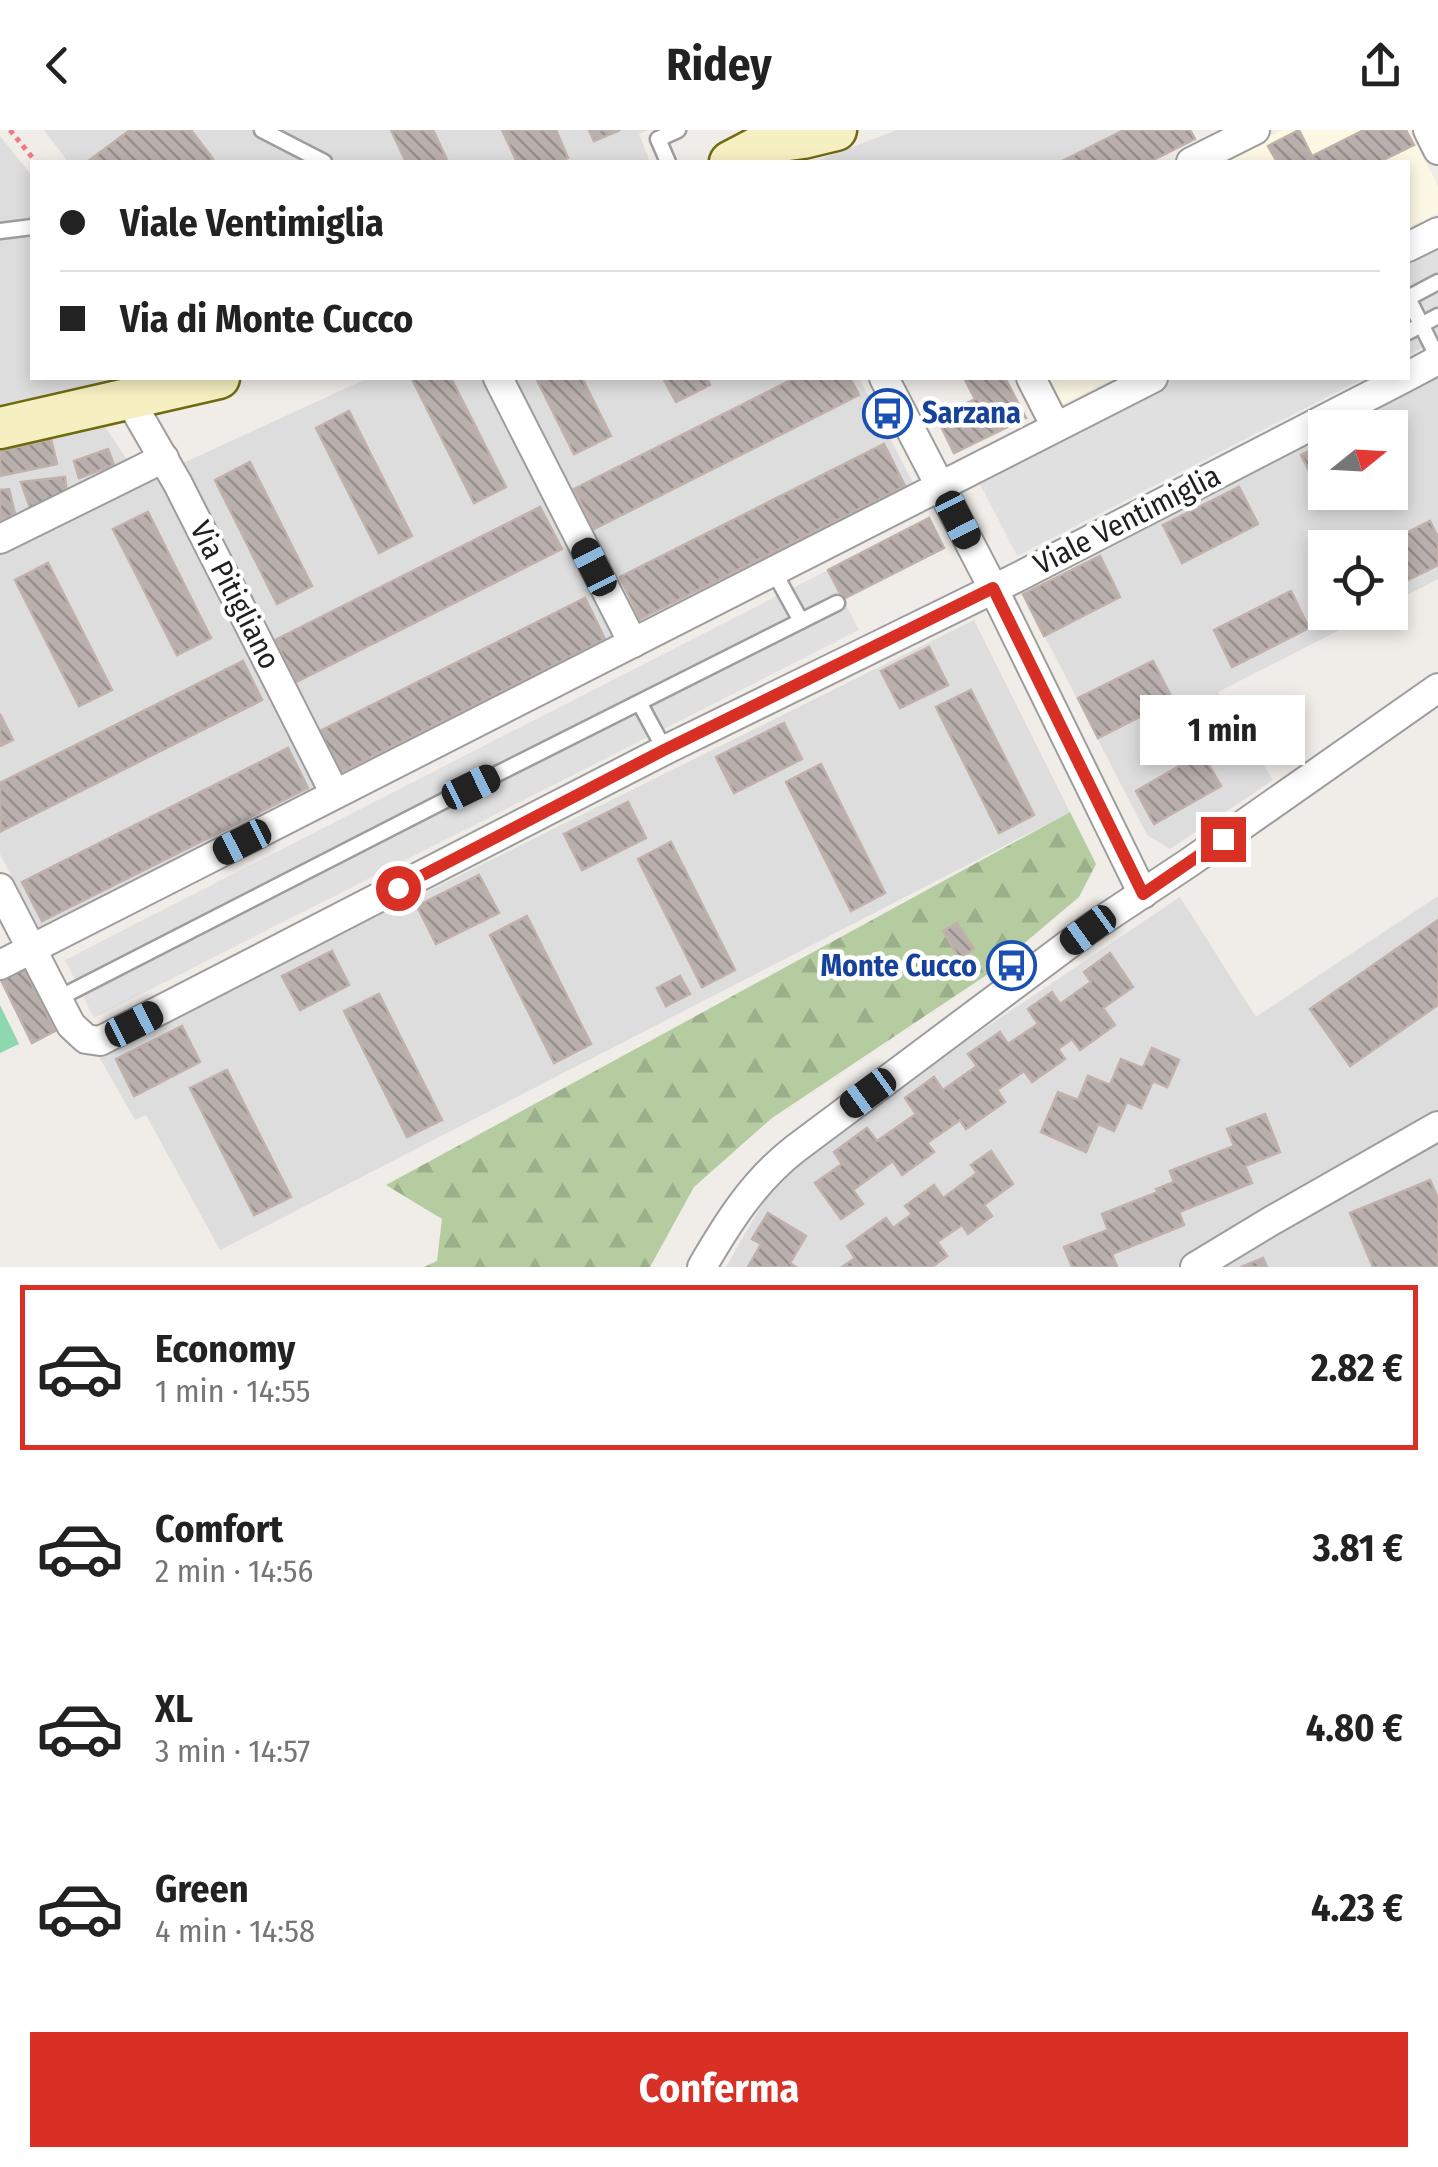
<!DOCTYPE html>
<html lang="it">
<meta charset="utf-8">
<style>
:root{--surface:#fff;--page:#f2f2f2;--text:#222;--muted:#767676;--line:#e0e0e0;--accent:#d93025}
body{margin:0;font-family:"Fira Sans Condensed",sans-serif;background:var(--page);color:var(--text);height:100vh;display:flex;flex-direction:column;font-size:38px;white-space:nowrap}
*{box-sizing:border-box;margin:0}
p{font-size:32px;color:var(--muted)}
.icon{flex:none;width:55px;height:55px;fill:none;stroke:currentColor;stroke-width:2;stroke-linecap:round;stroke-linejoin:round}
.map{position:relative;height:1137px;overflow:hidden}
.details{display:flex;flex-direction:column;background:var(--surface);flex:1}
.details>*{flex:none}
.banner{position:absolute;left:30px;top:30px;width:1380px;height:220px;border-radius:0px;box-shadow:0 5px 15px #0003;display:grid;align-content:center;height:220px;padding:0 30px;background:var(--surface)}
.needle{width:65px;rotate:72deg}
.fabs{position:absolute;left:1308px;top:280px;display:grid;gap:20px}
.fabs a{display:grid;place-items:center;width:100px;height:100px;border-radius:0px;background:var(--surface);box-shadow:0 5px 15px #0003;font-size:50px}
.end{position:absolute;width:45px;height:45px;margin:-22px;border:12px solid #d93025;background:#fff;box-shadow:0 0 0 5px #fff}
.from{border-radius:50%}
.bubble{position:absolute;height:70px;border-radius:0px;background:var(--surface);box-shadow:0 5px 15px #0003;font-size:32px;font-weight:700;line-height:70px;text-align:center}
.car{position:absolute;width:30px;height:60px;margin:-30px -15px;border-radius:12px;box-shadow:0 0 8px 2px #0007;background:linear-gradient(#222 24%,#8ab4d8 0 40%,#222 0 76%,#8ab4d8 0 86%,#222 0)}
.banner b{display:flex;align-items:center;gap:35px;height:95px;font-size:38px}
.banner b+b{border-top:2px solid var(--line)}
.banner i{width:25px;height:25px;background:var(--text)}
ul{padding:18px 0 0;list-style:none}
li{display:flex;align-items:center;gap:30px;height:165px;margin:0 20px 15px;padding:0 10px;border:5px solid transparent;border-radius:0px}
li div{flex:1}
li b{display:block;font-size:38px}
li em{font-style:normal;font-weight:700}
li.selected{border-color:var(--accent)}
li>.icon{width:90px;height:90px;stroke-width:1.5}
.button{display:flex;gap:20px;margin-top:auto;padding:20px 30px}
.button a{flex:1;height:115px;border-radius:0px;background:var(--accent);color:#fff;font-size:40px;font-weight:700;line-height:115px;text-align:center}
header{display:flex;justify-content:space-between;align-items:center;height:130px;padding:0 30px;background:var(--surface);font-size:45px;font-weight:700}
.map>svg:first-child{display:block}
</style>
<header><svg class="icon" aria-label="back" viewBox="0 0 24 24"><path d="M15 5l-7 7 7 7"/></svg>Ridey<svg class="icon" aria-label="share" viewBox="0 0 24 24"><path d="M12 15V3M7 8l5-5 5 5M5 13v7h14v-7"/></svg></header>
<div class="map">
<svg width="1438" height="1137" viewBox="0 0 1438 1137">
<defs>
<pattern id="forest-firs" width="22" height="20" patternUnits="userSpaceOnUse" patternTransform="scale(2.5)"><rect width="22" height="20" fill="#b4cca0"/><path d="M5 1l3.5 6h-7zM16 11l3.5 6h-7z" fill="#9aaf8a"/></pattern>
<pattern id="building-back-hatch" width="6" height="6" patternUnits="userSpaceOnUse" patternTransform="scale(2.5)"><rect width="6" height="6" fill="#b9b0ad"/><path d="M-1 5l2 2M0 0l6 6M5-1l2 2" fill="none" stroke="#968f8c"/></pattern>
</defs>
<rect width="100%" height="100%" fill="#f0ece8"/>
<g fill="#deddde">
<polygon points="44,0 648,0 639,4 650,32 68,32"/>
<polygon points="897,0 1190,0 1195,9 1149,32 813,32"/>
<polygon points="0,6 32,46 32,248 133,248 0,282"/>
<polygon points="1438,246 1438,449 1390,474 1390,418 1325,418 1325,482 1373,483 1218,562 1273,650 1170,719 1147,705 1023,464 1325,305 1325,362 1390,362 1390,298 1339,297"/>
<polygon points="368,248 859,248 913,353 38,798 0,724 0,312 101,291 142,352"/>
<polygon points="974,490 1070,682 220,1120 146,985 135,990 98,925"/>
<polygon points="1438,766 1438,1137 726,1137 767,1065 848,990 1180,767 1256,887"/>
</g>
<g fill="#fdf8e4">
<polygon points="1282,0 1409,0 1438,56 1438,83 1408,98 1408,32 1218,32"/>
<polygon points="1049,248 1115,248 1063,274"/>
</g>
<polygon fill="url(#forest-firs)" points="1070,682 1096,734 1079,767 988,844 772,988 694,1057 650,1137 424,1137 437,1131 442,1089 386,1055"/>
<polygon fill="#8dd8ae" points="0,875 19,914 0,923"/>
<g fill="#e0e0e0">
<polygon points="1438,110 1438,209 1408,225 1408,126"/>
<polygon points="1171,248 1364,248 1017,426 977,348"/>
<polygon points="828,440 859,500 94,888 65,830"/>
</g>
<g fill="url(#building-back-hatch)" stroke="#c1b1ab" stroke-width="2.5">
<polygon points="130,0 191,0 213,29 208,32 87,32"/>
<polygon points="391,0 433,0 448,32 406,32"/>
<polygon points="502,0 556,0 568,28 558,32 517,32"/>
<polygon points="589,0 620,0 594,11"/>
<polygon points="1124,0 1190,0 1195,9 1149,32 1060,32"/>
<polygon points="1299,0 1312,26 1364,0 1406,0 1414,15 1379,32 1277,32 1268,16"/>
<polygon points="415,248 451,248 506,357 474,373 412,249"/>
<polygon points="536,248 582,248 611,306 574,324"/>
<polygon points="663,248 707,248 710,255 676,272"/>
<polygon points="795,248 850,248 859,265 594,399 574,359"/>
<polygon points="964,248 1005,248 1026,288 954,323 937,288 975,269"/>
<polygon points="349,281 412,406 379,423 316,298"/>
<polygon points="1378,286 1384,298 1356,298"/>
<polygon points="51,309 57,334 0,346 0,321"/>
<polygon points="1325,313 1325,362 1321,364 1301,325"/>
<polygon points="884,314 905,356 640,489 620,447"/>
<polygon points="108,319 114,335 79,348 74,331"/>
<polygon points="250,332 312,456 277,474 215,350"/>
<polygon points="65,347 67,364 30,378 21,352"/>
<polygon points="1239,357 1258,394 1182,433 1163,395"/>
<polygon points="9,359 15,384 0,390 0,360"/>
<polygon points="540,377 562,419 296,552 275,510"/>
<polygon points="148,382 211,508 177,525 113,399"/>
<polygon points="929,388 944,418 843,469 828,440"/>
<polygon points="1430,391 1438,407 1438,435 1390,459 1390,418 1376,418"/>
<polygon points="1100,426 1120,467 1044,506 1023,464"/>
<polygon points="48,433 112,560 79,576 15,450"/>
<polygon points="1291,461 1309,498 1232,537 1214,500"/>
<polygon points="585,468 605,509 341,642 320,601"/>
<polygon points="929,517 948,555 900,578 881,541"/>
<polygon points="243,531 262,570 1,701 0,653"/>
<polygon points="1153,531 1173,570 1098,608 1078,568"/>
<polygon points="971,560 1034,685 999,703 936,577"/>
<polygon points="0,584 13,610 0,616"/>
<polygon points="784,593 802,629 734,663 716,627"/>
<polygon points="288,618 308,658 42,791 22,752"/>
<polygon points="1202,623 1221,656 1154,694 1136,661"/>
<polygon points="821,634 885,763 851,781 786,652"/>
<polygon points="628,672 646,708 582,740 564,704"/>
<polygon points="671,712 735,840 702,857 638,729"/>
<polygon points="479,745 499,783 436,814 417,776"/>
<polygon points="527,786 591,914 554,933 490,805"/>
<polygon points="1438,790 1438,875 1350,936 1310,879"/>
<polygon points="957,793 974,819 959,828 943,801"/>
<polygon points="332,821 349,855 300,880 282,846"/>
<polygon points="1110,823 1133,857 1103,878 1115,895 1080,920 1072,909 1058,919 1065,929 1032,952 1024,941 997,960 1005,972 966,999 960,990 927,1013 934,1022 902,1045 893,1031 853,1060 863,1074 841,1089 815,1053 842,1034 834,1022 867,998 877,1011 916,984 905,968 934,947 943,960 977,936 968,924 1000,902 1008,914 1038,894 1028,879 1052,862 1060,874 1091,852 1084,842"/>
<polygon points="24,839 55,901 32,913 1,850"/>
<polygon points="680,846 690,864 666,876 657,858"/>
<polygon points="379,864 442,990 407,1007 344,881"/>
<polygon points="182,896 200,932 134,966 116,929"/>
<polygon points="1152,918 1179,930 1167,957 1153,951 1141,978 1127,972 1114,1001 1098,994 1086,1022 1041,1002 1058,962 1078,970 1088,946 1110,955 1121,929 1143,938"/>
<polygon points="227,940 291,1067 254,1085 190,958"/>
<polygon points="1265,984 1280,1022 1245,1036 1252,1053 1179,1082 1184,1095 1112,1124 1117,1137 1072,1137 1064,1117 1108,1100 1102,1084 1158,1062 1156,1059 1174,1052 1170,1041 1234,1016 1227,999"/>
<polygon points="991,1021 1013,1054 984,1075 992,1086 968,1104 962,1095 937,1112 947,1126 932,1137 842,1137 855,1128 847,1116 886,1088 893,1098 912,1084 905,1076 934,1055 943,1068 977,1043 971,1035"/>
<polygon points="1430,1050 1438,1068 1438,1137 1373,1137 1350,1083"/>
<polygon points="768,1083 806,1106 790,1133 796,1137 748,1137 761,1114 752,1109"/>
<polygon points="1263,1128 1267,1137 1241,1137"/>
</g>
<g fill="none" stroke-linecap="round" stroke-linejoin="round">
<defs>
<g id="lane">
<polyline points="262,0 324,32"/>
<polyline points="668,32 658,9 678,0"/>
<polyline points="0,101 32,97"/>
<polyline points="1408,168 1438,228"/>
<polyline points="1408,168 1438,152"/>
<polyline points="1408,202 1438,186"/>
<polyline points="774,442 801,491"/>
<polyline points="640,574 665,620"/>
<polyline points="57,869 471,657 837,473"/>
</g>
<g id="street">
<polyline points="1428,0 1438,20"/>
<polyline points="1191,32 1255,0"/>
<polyline points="1408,117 1438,102"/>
<polyline points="1408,246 1438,230"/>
<polyline points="498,248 633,513"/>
<polyline points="884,248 993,458 1143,764"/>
<polyline points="1031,248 1056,297"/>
<polyline points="129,269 178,354 335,664"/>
<polyline points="0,409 164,328"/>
<polyline points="0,758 71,895 86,909 100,911 665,620 1020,446 1404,248"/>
<polyline points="0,835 1153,248"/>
<path d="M702,1137C728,1092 754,1051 795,1019L1089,799L1190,732L1438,558"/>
<polyline points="1195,1137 1271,1091 1438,996"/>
</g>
<g id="secondary">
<polyline points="766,13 803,8 836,0"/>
<polyline points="730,32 766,13 780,0"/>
<polyline points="0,298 219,248"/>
</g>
</defs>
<use href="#lane" stroke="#9d9d9d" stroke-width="19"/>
<use href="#street" stroke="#9d9d9d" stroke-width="32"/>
<use href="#secondary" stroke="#706a0e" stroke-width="45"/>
<polyline stroke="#ef7a82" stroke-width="5" stroke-dasharray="5 5" stroke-linecap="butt" points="10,0 36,32"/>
<use href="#lane" stroke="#fff" stroke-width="14"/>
<use href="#street" stroke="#fff" stroke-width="28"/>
<use href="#secondary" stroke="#f5efc1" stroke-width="40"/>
</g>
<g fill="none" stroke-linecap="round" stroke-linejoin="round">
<polyline stroke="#d93025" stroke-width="12" points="398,758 664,620 993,458 1143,764 1223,709"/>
</g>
<defs>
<symbol id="bus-ring" viewBox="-11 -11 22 22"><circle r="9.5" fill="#fff" stroke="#1a4fb4" stroke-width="1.5"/><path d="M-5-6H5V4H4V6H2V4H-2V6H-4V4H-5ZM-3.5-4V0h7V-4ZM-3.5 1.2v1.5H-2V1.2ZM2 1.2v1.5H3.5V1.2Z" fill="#1a4fb4"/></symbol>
</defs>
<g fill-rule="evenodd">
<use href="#bus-ring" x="860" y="256" width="55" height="55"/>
<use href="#bus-ring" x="984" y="808" width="55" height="55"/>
</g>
<g text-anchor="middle" stroke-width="9" stroke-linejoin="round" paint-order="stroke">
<g font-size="30" font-weight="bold" fill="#164399" stroke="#fff" text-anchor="start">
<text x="922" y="293">Sarzana</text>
<text x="977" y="846" text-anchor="end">Monte Cucco</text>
</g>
<g font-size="30" fill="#202020" stroke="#fff">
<text transform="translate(1127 390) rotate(-27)" y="10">Viale Ventimiglia</text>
<text transform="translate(235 465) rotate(63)" y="10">Via Pitigliano</text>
</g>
</g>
</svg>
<div class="fabs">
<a><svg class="needle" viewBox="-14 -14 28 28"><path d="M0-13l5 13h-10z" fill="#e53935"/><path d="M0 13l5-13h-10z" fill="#767676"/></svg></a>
<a><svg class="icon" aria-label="locate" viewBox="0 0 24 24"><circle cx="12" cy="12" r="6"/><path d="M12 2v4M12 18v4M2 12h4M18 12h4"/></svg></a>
</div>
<i class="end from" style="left:398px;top:758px"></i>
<i class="end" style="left:1223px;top:709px"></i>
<div class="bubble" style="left:1140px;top:565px;width:165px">1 min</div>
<i class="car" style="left:958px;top:390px;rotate:153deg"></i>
<i class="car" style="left:594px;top:437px;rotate:333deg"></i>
<i class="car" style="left:471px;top:657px;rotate:64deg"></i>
<i class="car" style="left:242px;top:712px;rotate:243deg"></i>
<i class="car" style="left:1088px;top:800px;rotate:234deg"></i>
<i class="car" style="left:134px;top:894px;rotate:63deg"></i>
<i class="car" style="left:868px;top:963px;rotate:234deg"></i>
<div class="banner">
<b><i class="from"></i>Viale Ventimiglia</b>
<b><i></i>Via di Monte Cucco</b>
</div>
</div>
<section class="details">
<ul>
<li class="selected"><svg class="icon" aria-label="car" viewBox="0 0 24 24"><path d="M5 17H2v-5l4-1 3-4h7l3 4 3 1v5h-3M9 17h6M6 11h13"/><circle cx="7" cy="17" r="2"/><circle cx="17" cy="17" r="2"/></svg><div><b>Economy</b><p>1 min · 14:55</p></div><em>2.82 €</em></li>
<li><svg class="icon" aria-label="car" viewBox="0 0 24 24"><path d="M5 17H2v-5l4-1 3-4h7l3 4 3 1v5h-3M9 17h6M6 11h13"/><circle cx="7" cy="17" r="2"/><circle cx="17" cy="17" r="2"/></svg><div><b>Comfort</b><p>2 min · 14:56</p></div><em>3.81 €</em></li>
<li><svg class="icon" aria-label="car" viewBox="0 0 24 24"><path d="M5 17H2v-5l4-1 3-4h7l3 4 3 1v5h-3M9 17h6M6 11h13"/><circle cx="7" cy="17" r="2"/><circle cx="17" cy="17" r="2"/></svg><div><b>XL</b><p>3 min · 14:57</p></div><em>4.80 €</em></li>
<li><svg class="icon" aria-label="car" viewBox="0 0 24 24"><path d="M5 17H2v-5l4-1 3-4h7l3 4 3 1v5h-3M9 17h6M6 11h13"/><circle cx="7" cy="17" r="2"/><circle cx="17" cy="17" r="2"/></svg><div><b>Green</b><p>4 min · 14:58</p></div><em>4.23 €</em></li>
</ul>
<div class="button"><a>Conferma</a></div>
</section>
